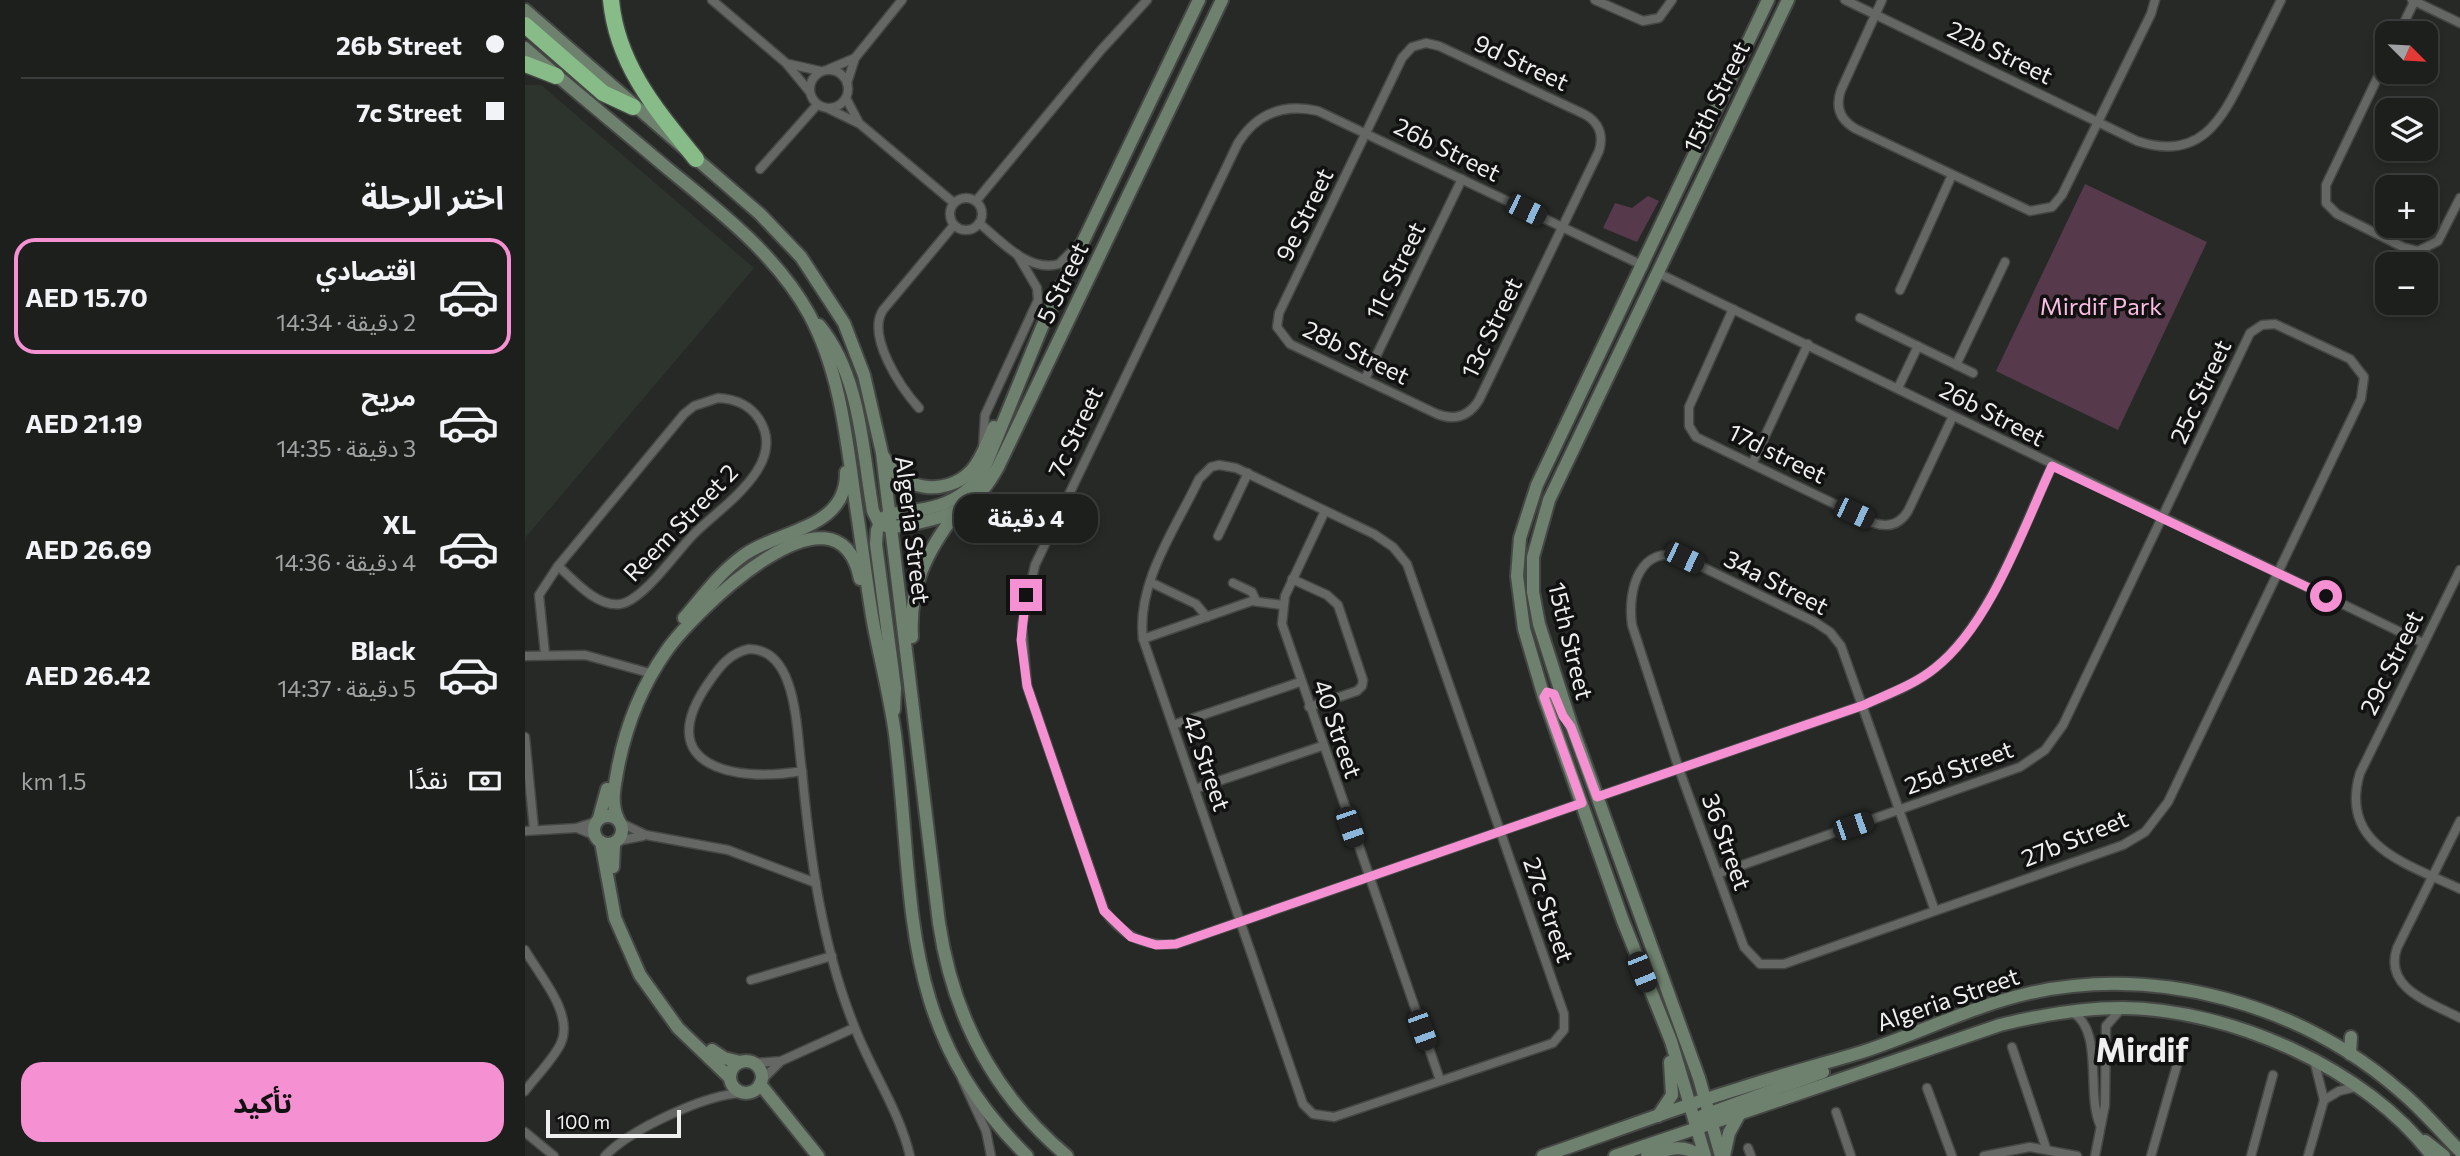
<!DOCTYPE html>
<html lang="ar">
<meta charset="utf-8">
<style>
:root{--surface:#1c1f1c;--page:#252725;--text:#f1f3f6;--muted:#a0a2a3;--line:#3a3d3b;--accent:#f591d2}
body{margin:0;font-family:Commissioner,"Noto Sans Arabic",sans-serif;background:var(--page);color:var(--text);direction:rtl;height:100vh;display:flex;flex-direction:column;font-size:26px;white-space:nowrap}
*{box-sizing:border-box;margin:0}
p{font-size:23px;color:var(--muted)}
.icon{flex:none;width:38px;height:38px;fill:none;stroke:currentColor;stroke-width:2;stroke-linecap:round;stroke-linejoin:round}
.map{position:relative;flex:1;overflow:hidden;direction:ltr}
.drawer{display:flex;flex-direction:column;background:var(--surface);width:525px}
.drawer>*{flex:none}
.top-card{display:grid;align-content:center;height:154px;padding:0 21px;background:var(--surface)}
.needle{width:46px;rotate:114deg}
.fabs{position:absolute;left:1850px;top:21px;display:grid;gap:14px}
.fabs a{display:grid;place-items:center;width:63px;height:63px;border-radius:14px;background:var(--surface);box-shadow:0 4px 10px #0003,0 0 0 2px var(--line);font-size:35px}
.scale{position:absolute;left:21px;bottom:18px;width:135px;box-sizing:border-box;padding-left:7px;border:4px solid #eeefee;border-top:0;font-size:19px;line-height:24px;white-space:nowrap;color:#eeefee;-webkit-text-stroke:5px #101110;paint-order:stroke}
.end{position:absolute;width:32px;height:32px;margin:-16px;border:9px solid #f591d2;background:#111;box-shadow:0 0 0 4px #111}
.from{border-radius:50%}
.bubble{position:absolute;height:49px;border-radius:21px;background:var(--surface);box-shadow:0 4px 10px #0003,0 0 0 2px var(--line);font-size:23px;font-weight:700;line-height:49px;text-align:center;direction:rtl}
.car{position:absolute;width:21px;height:42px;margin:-21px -10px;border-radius:9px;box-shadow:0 0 5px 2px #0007;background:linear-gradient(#222 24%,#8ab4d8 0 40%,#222 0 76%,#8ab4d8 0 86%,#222 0)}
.top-card b{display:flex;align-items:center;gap:24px;height:66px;font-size:26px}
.top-card b+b{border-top:2px solid var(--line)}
.top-card i{width:18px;height:18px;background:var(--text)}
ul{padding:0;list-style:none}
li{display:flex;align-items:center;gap:21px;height:116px;margin:0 14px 10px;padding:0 7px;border:4px solid transparent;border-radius:21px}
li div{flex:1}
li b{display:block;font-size:26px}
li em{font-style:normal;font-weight:700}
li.selected{border-color:var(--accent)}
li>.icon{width:63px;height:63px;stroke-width:1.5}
h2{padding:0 21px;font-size:32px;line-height:84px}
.pay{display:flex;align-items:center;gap:18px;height:77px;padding:0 21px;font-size:26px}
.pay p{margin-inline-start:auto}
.cta{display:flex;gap:14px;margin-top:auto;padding:14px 21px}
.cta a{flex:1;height:80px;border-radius:21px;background:var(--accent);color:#111;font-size:28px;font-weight:700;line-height:80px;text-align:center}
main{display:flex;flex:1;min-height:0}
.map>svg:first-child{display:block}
</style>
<main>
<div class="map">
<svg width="1935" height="1156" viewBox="0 0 1935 1156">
<rect width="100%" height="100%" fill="#262926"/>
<polygon fill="#2d342d" points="0,85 16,85 229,268 0,538"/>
<g fill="#57394c">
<polygon points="1560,184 1682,242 1593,430 1471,371"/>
<polygon points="1123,196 1134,201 1112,242 1078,228 1090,203 1107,208"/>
</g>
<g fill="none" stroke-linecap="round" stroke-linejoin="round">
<defs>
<g id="street">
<polyline points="187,0 261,63 284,91"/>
<polyline points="1070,0 1118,21 1134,18 1147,0"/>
<path d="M1320,0L1612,141C1675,162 1696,121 1720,73C1732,49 1744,24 1756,0"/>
<path d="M1357,0L1316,90C1310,107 1315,120 1331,129L1505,211L1527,207L1537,195L1626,14L1630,0"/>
<polyline points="1887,0 1935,23"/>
<polyline points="1874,33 1890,0"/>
<path d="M901,43L914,46L1059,114C1074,122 1079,135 1074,151L954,400C944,416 930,421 912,414L765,344L752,327L754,313L877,58L887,47Z"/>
<polyline points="1862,58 1801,185 1801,203 1812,214 1878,247 1893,251 1913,241 1935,198"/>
<polyline points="264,64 295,71"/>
<polyline points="304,69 330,58"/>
<circle cx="304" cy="89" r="19"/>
<polyline points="322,83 330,58 377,0"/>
<polyline points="321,98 333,121"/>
<polyline points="304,109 335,124 429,203"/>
<polyline points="235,169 292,105"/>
<circle cx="441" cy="214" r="16"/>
<polyline points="451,201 576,50 622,0"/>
<path d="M454,223C475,240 503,273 534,264L552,246"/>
<polyline points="1133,273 1898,643"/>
<polyline points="1375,290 1427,175"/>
<path d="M1208,309L1164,407V426L1171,437L1349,523C1364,528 1375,524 1383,511L1428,416"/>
<polyline points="1335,318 1448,373"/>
<polyline points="1431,365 1480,262"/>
<polyline points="840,379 937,179"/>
<polyline points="1373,388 1393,346"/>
<path d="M193,398C210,399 224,404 234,419C264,465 195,507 168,535C151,552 118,601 95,604C71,607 49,580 33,566L159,414L169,406Z"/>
<path d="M394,408C376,388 341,336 358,310L429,225"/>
<polyline points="458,447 460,415 513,300 512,288 492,254"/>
<polyline points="1227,464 1283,344"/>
<path d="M694,465L711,468L849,534L868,547L882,564L1039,1014V1030L1028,1043L809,1117L788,1114L778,1104L618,639C611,583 651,528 674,479L686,467Z"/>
<polyline points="800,511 760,596 757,624 915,1080"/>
<polyline points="693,536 723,473"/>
<path d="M1935,570L1835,773C1813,846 1883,864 1935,889"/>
<polyline points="767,579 802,595 813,605 838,680 837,686 832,691 784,707"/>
<polyline points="625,582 671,604 682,617"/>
<polyline points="708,583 727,592 731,601"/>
<polyline points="618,639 727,601 757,605"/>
<path d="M224,649C274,649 271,734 277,771C209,783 125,766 184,682C195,666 205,653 224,649Z"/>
<polyline points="20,654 14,595 33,566"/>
<polyline points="0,656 60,655 121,672"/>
<polyline points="648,725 775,682"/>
<polyline points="0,737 9,829"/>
<path d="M277,771C285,858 297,947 330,1028C347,1072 374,1110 385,1156"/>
<polyline points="670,789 797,746"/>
<path d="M1072,797L1339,705C1364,694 1389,685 1410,668C1465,624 1497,529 1527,466"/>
<path d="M1057,803L651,944C620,947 597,936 579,910L502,686L497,625L510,565L713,143C732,113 759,103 793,111L1119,266"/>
<path d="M1935,821L1872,948C1858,989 1907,1003 1935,1018"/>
<polyline points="96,823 121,835 203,850 291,883"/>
<polyline points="54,829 69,835"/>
<polyline points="0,831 51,828 70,822"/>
<polyline points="92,841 118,836"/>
<path d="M1192,874L1495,767L1520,750L1538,725L1725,333L1737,325L1750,324L1825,359L1839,377L1836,399L1643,802L1620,832L1598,845L1259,964H1235L1219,947L1154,769L1107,625C1102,590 1115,542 1159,558L1290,622L1305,632L1316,646L1410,911"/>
<path d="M0,950C14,975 49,1013 36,1043C28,1060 11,1076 0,1091"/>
<polyline points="226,980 307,956"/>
<path d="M1547,1012C1579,1030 1561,1093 1575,1125"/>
<polyline points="1487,1047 1521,1148"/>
<polyline points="229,1063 256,1061 329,1028"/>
<polyline points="437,1079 461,1131 466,1156"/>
<polyline points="237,1080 254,1063"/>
<polyline points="1402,1088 1427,1156"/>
<polyline points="1799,1100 1814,1091 1831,1087"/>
<polyline points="1311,1112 1326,1156"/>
<polyline points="0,1132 29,1156"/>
<polyline points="1223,1148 1226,1156"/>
<path d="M80,1156C106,1129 181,1094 218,1093"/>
<polyline points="1459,1156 1505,1147 1552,1156"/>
<polyline points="1570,1156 1580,1105 1581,1026 1596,1009"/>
<polyline points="1626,1156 1656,1051"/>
<polyline points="1726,1156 1748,1075"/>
<polyline points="1783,1156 1799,1100 1789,1060"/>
</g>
<g id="secondary">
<path d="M0,10L235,214L276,257L319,323L339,375L357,453L414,923C428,1017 469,1095 542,1156"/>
<path d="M0,48C47,89 95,128 142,168C194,211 251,254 284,314C317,375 322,446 332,513C338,551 342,589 349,627C356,662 365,698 370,734C391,900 370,1026 502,1156"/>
<path d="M294,325C336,376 337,449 348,511L354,523C365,530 374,526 386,524C429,516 451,508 473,467L697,0"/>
<path d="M359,457C374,490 420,498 446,471C457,459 462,442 469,427"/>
<path d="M363,514C401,510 433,507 457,474L517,327L674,0"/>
<polyline points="357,518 352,530 351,544 370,688 369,710"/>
<path d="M159,618C178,596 194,573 219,555C256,529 322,529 321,472"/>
<path d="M387,637C384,587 401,552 431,513"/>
<circle cx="83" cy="830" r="14"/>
<polyline points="74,818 82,789"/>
<path d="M93,819C85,802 90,785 93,767C101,726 118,684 142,650C169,612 313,469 335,579"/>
<polyline points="76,842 90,918 115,975 153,1028 205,1078"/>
<polyline points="88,867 89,843"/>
<polyline points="187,1050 199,1058 215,1062"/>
<polyline points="1825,1054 1826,1037"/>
<circle cx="221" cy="1077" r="16"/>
<polyline points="235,1084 293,1156"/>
<polyline points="1133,1116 1147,1095 1145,1062"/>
<polyline points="1177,1116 1298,1072"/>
<polyline points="1900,1141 1919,1156"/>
<path d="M1018,1156C1083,1134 1147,1109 1213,1089C1255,1075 1298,1064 1340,1051C1395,1033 1447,1006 1505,993C1634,965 1775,1004 1875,1091C1897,1109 1915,1131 1935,1151"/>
<path d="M1090,1156L1475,1025C1515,1015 1555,1008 1597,1008C1705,1009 1841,1068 1907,1156"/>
<path d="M1122,1156C1141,1150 1157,1142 1175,1156"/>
<polyline points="1180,1156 1146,1041 1098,921 1019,697 999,629 992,576 995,538 1012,485 1243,0"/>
<polyline points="1196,1156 1174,1078 1047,727 1014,624 1008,592 1008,557 1024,500 1263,0"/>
<polyline points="1199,1156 1204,1133 1215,1113"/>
</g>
<g id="highway">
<path d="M86,0C92,65 132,111 171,159"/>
<polyline points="0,25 78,93 108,107"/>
<polyline points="0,64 31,76"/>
</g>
</defs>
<use href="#street" stroke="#454745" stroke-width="11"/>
<use href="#secondary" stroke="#454745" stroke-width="16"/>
<use href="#highway" stroke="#454745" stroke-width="19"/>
<use href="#street" stroke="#646764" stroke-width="8"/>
<use href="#secondary" stroke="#6e806e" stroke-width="12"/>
<use href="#highway" stroke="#87bb87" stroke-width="16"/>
</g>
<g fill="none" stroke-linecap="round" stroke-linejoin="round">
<path stroke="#f591d2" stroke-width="9" d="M501,595L496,640L502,686L579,911L606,937L631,945L651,944L1057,803L1019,697L1022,692L1029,694L1038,716L1046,727L1072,797L1339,705C1363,694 1389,685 1410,668C1465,625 1498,529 1527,466L1801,596"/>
</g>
<g text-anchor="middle" stroke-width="7" stroke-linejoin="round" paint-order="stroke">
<g font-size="24" fill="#eeefee" stroke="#101110">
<text transform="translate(1475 53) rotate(26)" y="8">22b Street</text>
<text transform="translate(996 63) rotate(25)" y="8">9d Street</text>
<text transform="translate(1192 97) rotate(-64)" y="8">15th Street</text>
<text transform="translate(922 150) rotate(26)" y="8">26b Street</text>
<text transform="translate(780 215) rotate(-64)" y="8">9e Street</text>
<text transform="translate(871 271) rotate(-64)" y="8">11c Street</text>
<text transform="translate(538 283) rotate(-64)" y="8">5 Street</text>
<text transform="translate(967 328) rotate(-64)" y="8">13c Street</text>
<text transform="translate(831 353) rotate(26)" y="8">28b Street</text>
<text transform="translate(1676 392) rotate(-65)" y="8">25c Street</text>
<text transform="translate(1467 414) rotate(27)" y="8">26b Street</text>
<text transform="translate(551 432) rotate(-65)" y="8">7c Street</text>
<text transform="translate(1252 454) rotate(26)" y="8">17d street</text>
<text transform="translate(156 523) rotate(-46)" y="8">Reem Street 2</text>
<text transform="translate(387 530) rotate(83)" y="8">Algeria Street</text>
<text transform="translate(1251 583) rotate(27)" y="8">34a Street</text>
<text transform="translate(1045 641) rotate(76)" y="8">15th Street</text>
<text transform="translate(1867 663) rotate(-64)" y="8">29c Street</text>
<text transform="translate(812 729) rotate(71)" y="8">40 Street</text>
<text transform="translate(681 763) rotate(71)" y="8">42 Street</text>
<text transform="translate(1434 768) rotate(-20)" y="8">25d Street</text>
<text transform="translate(1550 839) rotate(-22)" y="8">27b Street</text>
<text transform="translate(1201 842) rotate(70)" y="8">36 Street</text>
<text transform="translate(1023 910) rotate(71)" y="8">27c Street</text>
<text transform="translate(1423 1000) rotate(-19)" y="8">Algeria Street</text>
</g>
<g font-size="24" fill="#fbbce3" stroke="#101110">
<text x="1576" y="315">Mirdif Park</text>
</g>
<g font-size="32" font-weight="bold" fill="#eeefee" stroke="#101110">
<text x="1617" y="1062">Mirdif</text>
</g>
</g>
</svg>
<div class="fabs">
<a><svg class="needle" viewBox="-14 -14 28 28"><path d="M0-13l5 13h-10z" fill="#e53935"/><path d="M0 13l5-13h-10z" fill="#a0a2a3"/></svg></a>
<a><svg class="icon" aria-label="layers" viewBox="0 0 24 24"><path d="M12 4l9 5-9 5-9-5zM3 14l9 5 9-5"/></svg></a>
<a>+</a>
<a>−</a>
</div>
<div class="scale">100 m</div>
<i class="end from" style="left:1801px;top:596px"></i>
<i class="end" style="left:501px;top:595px"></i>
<div class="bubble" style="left:429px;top:494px;width:144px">4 دقيقة</div>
<i class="car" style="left:1001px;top:210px;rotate:116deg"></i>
<i class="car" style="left:1329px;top:513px;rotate:115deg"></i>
<i class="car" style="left:1159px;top:558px;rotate:116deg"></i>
<i class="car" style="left:1328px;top:826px;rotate:71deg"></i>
<i class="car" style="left:825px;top:827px;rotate:161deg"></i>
<i class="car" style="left:1117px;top:972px;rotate:158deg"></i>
<i class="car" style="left:897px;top:1030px;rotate:160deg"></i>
</div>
<section class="drawer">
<div class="top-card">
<b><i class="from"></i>26b Street</b>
<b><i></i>7c Street</b>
</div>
<h2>اختر الرحلة</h2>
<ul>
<li class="selected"><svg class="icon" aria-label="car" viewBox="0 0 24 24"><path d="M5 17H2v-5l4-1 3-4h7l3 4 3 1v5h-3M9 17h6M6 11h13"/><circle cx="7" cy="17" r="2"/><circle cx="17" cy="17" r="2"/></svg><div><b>اقتصادي</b><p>2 دقيقة · 14:34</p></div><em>AED 15.70</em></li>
<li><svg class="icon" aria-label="car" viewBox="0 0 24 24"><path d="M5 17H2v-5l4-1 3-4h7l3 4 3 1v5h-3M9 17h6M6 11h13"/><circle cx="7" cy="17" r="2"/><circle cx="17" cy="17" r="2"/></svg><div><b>مريح</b><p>3 دقيقة · 14:35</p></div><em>AED 21.19</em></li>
<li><svg class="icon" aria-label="car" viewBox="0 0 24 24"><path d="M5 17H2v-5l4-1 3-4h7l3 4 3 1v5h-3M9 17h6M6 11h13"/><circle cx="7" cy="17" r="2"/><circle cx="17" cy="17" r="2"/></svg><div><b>XL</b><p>4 دقيقة · 14:36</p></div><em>AED 26.69</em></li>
<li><svg class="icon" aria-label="car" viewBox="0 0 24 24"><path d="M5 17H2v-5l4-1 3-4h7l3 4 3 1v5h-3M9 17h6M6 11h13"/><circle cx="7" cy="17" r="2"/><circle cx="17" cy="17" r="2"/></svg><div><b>Black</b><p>5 دقيقة · 14:37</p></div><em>AED 26.42</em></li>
</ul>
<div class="pay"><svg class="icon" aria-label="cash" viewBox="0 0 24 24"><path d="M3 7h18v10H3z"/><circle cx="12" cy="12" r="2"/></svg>نقدًا<p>1.5 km</p></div>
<div class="cta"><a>تأكيد</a></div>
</section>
</main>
